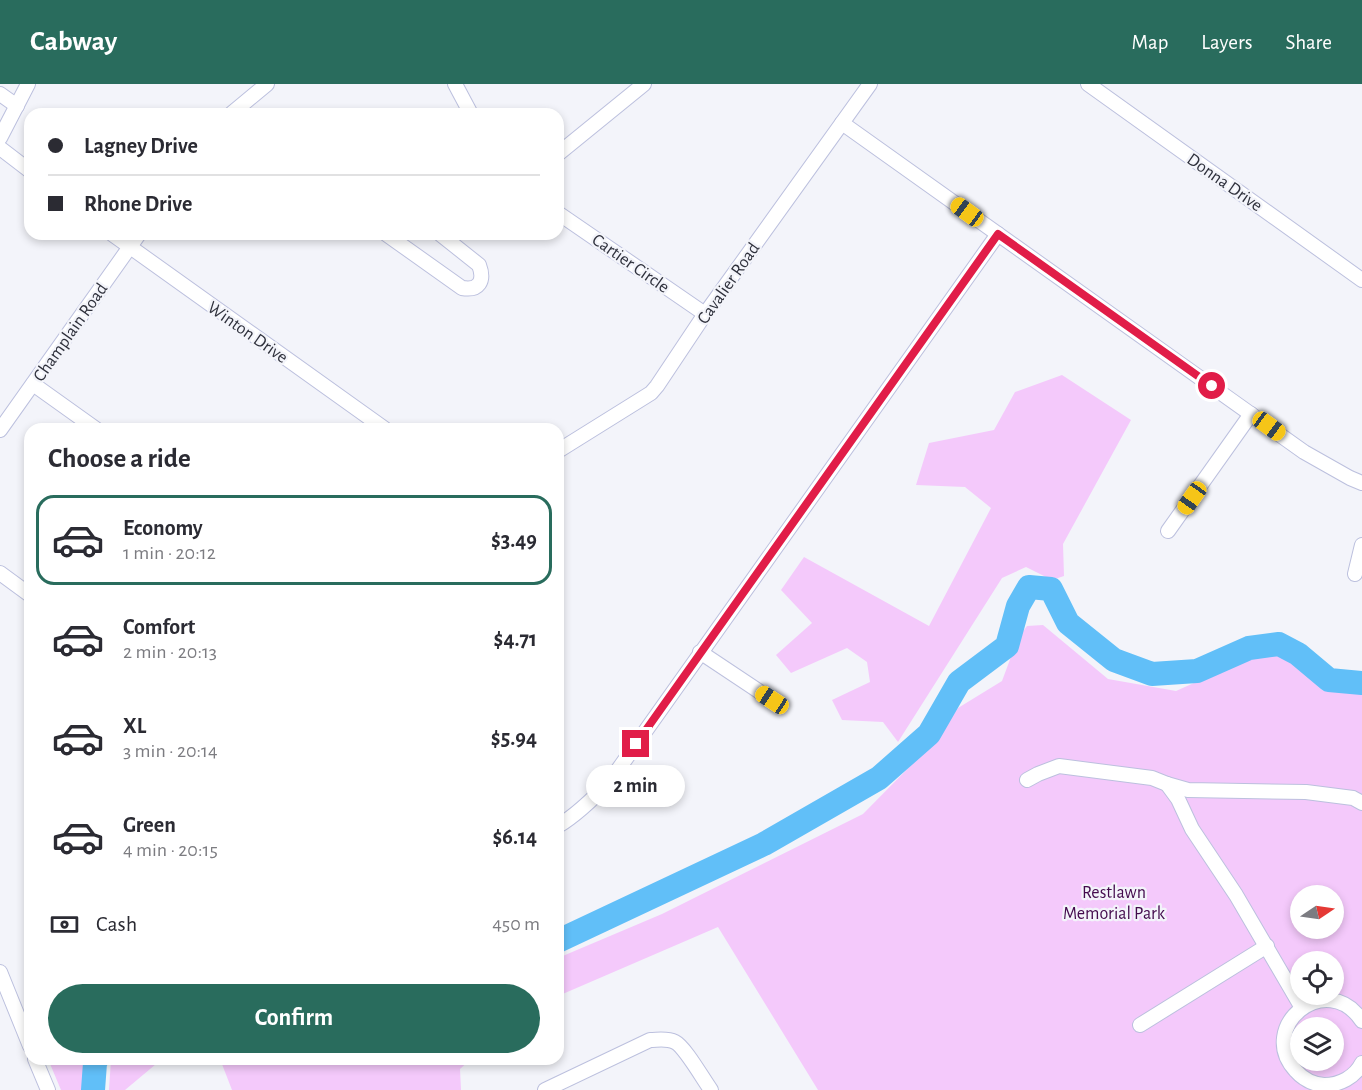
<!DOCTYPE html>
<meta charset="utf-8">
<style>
:root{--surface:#fff;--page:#f7f7f7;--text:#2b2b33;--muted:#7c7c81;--line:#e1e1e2;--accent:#296c5d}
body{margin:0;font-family:"Alegreya Sans",sans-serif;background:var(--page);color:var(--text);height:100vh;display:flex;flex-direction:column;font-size:22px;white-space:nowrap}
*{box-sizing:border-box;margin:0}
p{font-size:20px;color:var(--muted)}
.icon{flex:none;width:33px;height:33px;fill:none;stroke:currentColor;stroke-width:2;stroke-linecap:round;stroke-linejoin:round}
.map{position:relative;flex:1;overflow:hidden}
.drawer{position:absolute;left:24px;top:339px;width:540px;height:642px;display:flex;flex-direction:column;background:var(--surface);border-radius:18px;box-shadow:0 3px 9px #0003}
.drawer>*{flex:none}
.guide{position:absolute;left:24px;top:24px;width:540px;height:132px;border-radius:18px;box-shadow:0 3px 9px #0003;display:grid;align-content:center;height:132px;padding:0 24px;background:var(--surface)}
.needle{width:39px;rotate:77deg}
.buttons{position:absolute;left:1290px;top:801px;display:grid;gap:12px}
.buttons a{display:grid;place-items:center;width:54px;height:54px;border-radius:50%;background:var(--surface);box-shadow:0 3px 9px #0003;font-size:30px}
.end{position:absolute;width:27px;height:27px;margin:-14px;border:8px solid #e11d48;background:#fff;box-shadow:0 0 0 3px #fff}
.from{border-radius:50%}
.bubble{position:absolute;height:42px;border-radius:21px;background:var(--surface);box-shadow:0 3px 9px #0003;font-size:20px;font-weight:600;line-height:42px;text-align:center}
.car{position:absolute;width:18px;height:36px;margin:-18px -9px;border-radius:8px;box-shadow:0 0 4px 2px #0007;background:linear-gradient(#f5c518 24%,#345 0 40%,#f5c518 0 76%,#345 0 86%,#f5c518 0)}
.guide b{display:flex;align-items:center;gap:21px;height:57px;font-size:22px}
.guide b+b{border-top:2px solid var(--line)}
.guide i{width:15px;height:15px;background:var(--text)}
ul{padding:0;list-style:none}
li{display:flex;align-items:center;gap:18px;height:90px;margin:0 12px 9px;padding:0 12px;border:3px solid transparent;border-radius:18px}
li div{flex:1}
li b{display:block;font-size:22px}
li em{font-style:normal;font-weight:600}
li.current{border-color:var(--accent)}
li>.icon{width:54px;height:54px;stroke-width:1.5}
h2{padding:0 24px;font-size:27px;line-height:72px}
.pay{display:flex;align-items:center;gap:15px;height:66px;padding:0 24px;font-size:22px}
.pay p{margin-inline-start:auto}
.button{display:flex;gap:12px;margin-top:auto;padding:12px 24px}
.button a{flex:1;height:69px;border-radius:36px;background:var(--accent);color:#fff;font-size:24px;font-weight:600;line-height:69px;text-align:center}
header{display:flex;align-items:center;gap:36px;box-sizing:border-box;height:84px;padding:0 30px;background:var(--accent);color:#fff}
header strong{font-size:28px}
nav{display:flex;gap:33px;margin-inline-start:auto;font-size:21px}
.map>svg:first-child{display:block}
</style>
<header>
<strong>Cabway</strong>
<nav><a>Map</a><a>Layers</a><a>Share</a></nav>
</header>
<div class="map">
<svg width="1362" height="1006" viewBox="0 0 1362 1006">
<rect width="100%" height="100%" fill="#f3f4fa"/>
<g fill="#f4c9fb" fill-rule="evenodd">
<polygon points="1062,291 1131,336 1063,460 1064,492 1052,496 1026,483 1002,494 898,658 883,638 842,636 832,616 870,598 867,578 847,564 791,589 776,571 812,539 781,506 804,473 929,542 991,424 965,403 916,401 929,359 994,346 1015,308"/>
<path d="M1043,541L1108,595L1176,607L1261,569L1278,567L1291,573L1322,606L1362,609V1006H818L718,843L558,912V874L662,830L863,730L934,658L958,624L1002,597L1018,554L1027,542ZM1300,812H1334V844H1300ZM1300,878H1334V910H1300ZM1300,944H1334V976H1300Z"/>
<polygon points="48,975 86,975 84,979 82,1006 61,1006"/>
<polygon points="111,975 162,975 125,1006 109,1006"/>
<polygon points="220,975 471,975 460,985 461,1006 232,1006"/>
</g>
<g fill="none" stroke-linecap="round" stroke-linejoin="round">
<g stroke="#61bff8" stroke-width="24">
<polyline points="558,857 764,760 879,694 929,650 959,598 1007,562 1018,522 1029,503 1051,505 1068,539 1114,576 1152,590 1197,587 1249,564 1279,560 1298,570 1329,596 1362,599"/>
<polyline points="93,1006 95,979 97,975"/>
</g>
<defs>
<g id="minor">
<polyline points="455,0 471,30"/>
<polyline points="1088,0 1362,196"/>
<polyline points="0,10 17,22"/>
<polyline points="231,30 267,0"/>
<polyline points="842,39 1304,368 1350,394 1362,399"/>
<polyline points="0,54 28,0"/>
<polyline points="0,64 30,87"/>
<polyline points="558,70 644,0"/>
<polyline points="558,129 705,230"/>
<polyline points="112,150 385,345"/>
<path d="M386,150L462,204C479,207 485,197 479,181L440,150"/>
<polyline points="33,300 96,345"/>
<polyline points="0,346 139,150"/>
<polyline points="558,367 651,309 657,302 705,230 870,0"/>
<polyline points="1168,447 1251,330"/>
<polyline points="0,489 30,511"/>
<polyline points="1355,490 1362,461"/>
<polyline points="700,568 772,616"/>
<polyline points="1027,696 1038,690 1059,682 1152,694 1167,700 1178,715 1192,745 1236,811 1302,924"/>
<polyline points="1167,700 1188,706 1306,708 1353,714 1362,719"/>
<path d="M558,742C578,730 594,714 610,697L998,150"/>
<polyline points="0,888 30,962"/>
<path d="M1362,937C1327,884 1255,943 1296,987C1303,995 1313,1000 1324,1001C1340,1001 1355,993 1362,979"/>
<polyline points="1140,941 1267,862"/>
<polyline points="35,975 48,1006"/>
<path d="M545,1006L650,956C658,956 667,954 675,958C685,963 703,995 711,1006"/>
</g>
</defs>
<use href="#minor" stroke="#bcc0de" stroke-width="16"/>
<use href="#minor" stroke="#fff" stroke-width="14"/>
</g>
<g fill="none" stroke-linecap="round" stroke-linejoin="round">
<polyline stroke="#e11d48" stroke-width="8" points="636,660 998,150 1212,302"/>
</g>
<g text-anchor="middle" stroke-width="4.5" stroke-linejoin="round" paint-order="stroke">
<g font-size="18" fill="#2f313c" stroke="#f3f4fa">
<text transform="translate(1225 98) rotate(35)" y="6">Donna Drive</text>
<text transform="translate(631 179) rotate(35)" y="6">Cartier Circle</text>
<text transform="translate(728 199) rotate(-55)" y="6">Cavalier Road</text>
<text transform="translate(70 248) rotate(-55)" y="6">Champlain Road</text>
<text transform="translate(248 248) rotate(35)" y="6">Winton Drive</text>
</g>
<g font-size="18" fill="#430a4d" stroke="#f3f4fa">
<text x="1114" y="814">Restlawn<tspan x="1114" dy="21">Memorial Park</tspan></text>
</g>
</g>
</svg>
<div class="buttons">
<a><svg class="needle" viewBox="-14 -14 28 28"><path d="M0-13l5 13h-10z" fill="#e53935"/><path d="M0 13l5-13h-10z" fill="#7c7c81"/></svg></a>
<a><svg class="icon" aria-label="locate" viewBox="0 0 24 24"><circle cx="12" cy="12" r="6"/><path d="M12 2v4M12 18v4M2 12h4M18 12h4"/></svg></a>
<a><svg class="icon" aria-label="layers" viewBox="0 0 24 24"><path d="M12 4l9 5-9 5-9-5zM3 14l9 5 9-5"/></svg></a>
</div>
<i class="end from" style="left:1212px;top:302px"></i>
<i class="end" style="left:636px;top:660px"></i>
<div class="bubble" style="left:586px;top:681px;width:99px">2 min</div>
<i class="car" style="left:967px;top:128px;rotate:306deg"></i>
<i class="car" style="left:1269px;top:342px;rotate:126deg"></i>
<i class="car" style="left:1192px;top:414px;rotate:215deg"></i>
<i class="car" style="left:772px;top:616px;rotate:303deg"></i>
<div class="guide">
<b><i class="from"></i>Lagney Drive</b>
<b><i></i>Rhone Drive</b>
</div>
<section class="drawer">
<h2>Choose a ride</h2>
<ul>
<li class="current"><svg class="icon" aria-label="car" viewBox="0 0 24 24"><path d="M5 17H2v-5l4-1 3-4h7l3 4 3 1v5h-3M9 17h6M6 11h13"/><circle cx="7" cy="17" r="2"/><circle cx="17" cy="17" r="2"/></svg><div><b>Economy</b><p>1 min · 20:12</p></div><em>$3.49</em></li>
<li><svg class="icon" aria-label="car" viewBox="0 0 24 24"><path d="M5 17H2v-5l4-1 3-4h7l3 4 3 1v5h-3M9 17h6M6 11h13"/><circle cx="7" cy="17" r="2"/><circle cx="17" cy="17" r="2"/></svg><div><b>Comfort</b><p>2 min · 20:13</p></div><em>$4.71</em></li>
<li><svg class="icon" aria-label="car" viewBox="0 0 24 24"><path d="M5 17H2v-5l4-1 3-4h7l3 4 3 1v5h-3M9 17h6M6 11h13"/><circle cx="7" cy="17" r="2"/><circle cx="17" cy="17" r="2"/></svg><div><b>XL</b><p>3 min · 20:14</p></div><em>$5.94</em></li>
<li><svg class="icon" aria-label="car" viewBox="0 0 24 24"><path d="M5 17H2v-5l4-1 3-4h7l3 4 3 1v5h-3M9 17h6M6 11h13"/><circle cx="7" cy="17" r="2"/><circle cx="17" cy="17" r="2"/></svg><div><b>Green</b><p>4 min · 20:15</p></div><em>$6.14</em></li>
</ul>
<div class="pay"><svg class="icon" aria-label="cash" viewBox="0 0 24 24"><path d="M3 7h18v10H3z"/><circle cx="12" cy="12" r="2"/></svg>Cash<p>450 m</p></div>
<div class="button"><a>Confirm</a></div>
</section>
</div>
